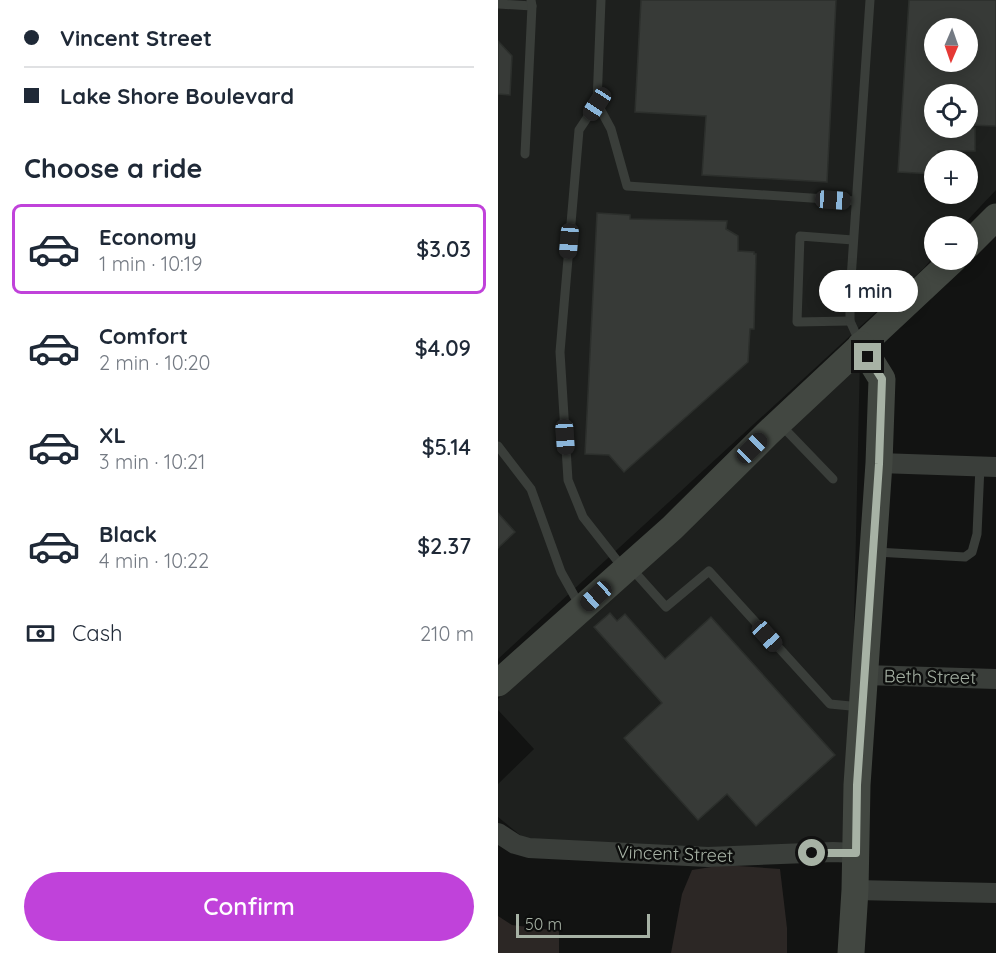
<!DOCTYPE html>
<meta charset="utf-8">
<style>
:root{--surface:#fff;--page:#f6f6f7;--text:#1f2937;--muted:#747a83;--line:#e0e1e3;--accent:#c042da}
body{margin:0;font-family:Quicksand,sans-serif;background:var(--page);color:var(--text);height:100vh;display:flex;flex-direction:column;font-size:22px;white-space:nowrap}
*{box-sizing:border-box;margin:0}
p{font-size:20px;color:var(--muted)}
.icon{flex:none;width:33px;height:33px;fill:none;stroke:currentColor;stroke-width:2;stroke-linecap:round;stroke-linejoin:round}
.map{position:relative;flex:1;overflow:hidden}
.drawer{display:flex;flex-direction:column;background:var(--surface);width:498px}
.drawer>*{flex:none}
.hud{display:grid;align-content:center;height:132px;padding:0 24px;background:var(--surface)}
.needle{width:39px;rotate:182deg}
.tools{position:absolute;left:426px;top:18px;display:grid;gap:12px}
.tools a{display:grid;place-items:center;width:54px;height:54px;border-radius:50%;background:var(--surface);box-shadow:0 3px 15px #0003;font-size:30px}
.scale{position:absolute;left:18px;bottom:15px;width:134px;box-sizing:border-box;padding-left:6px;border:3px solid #a7b2a5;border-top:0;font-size:16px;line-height:21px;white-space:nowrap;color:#a7b2a5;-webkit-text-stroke:4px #0d0e0d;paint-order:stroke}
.end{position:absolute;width:27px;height:27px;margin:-14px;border:8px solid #a7b2a5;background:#111;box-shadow:0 0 0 3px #111}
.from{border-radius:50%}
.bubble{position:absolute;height:42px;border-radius:21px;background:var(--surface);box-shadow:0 3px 15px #0003;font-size:20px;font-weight:600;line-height:42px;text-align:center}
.car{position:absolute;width:18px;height:36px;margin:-18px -9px;border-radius:8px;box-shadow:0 0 4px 2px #0007;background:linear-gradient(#222 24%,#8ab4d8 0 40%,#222 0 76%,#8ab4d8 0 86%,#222 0)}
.hud b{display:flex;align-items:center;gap:21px;height:57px;font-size:22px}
.hud b+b{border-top:2px solid var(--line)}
.hud i{width:15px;height:15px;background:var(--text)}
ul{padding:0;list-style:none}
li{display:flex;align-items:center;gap:18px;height:90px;margin:0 12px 9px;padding:0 12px;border:3px solid transparent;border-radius:9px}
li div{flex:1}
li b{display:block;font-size:22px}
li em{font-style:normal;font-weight:600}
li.current{border-color:var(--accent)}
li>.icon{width:54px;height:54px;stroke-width:1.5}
h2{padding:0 24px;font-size:27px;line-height:72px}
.pay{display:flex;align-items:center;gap:15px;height:66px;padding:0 24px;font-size:22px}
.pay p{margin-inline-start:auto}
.primary-button{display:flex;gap:12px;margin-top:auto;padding:12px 24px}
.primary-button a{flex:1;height:69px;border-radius:36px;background:var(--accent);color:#fff;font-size:24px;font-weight:600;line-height:69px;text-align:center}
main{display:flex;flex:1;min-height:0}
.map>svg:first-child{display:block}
</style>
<main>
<section class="drawer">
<div class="hud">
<b><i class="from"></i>Vincent Street</b>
<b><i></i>Lake Shore Boulevard</b>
</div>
<h2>Choose a ride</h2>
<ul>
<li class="current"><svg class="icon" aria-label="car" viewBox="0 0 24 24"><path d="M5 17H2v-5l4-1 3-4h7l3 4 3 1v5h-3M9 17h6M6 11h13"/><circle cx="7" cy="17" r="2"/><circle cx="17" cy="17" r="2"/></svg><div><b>Economy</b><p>1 min · 10:19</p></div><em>$3.03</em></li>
<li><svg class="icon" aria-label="car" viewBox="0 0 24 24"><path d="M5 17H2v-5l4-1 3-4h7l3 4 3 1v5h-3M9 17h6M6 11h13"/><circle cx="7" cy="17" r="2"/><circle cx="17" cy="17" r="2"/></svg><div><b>Comfort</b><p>2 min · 10:20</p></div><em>$4.09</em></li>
<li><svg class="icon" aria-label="car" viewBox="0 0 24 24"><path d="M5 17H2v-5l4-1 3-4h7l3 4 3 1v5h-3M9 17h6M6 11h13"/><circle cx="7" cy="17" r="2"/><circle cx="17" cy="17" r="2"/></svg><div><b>XL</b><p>3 min · 10:21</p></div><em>$5.14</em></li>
<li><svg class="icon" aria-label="car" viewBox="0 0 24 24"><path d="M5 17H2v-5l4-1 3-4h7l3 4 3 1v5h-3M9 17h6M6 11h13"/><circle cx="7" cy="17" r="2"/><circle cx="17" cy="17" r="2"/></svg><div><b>Black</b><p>4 min · 10:22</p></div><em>$2.37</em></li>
</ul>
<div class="pay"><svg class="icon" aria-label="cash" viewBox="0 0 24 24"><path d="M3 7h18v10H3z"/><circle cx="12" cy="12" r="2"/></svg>Cash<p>210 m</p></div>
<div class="primary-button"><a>Confirm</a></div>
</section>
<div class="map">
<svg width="498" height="953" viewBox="0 0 498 953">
<rect width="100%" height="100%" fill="#121312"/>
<g fill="#1e201e" fill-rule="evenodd">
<path d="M0,0H498V190L464,226H436V256L426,268L0,659ZM436,28H470V62H436ZM436,94H470V128H436ZM436,160H470V194H436Z"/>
<polygon points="362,358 351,846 211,851 27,839 0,817 0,784 36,749 0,710 0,699"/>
</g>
<g fill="#2c2725">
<polygon points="226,865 282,869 289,928 289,953 173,953 184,894 194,870"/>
<polygon points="0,916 14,925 61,931 61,953 0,953"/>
</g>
<g fill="#373a37" stroke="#2c2f2c" stroke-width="1.5" fill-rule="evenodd">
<polygon points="143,0 338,0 329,182 204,175 208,116 137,112"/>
<path d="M411,0H498V126L470,125V94H436V128H477V151H440V160H436V174L400,172ZM436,28H470V62H436Z"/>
<polygon points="0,41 14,56 12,95 0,94"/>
<polygon points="99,213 132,215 132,219 229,221 228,229 240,236 240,251 256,252 256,254 258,254 256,329 252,329 250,362 126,472 111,455 87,454"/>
<polygon points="0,513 17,532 0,548"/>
<polygon points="112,613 119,621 127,614 167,659 213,617 337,755 258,826 229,794 200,820 126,738 164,703 96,627"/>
</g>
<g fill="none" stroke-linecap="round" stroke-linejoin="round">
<g stroke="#3a3e3a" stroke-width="9">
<polyline points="103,0 99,103 81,130 62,352 70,480 85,517 125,568"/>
<polyline points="0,4 34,6"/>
<polyline points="99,103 113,129 129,186 358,201"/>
<polyline points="27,154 34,6 33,0"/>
<polyline points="352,321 299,322 302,236 355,240"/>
<polyline points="362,343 352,321 352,294 372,0"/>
<polyline points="282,424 335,479"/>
<polyline points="0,446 33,489 63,572 82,606"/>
<polyline points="378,552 467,557 474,552 479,534 482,466"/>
<polyline points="133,568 168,607 211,571 332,704 363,707"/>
</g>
<g stroke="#3a3e3a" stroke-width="20">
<polyline points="381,463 498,467"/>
<polyline points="366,675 498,679"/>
<polyline points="0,833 17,844 31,848 210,857 335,852 358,853"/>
<polyline points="357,890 498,893"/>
</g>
<g stroke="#424741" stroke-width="27">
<polyline points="470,245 498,217"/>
<polyline points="0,683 174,528 270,433 455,260"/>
<polyline points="353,953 357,890 359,785 381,463 384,379 363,345"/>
</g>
</g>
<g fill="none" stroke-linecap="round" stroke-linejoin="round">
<polyline stroke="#a7b2a5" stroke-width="8" points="314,853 358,853 359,785 381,464 384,379 370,357"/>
</g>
<g text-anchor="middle" stroke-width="5" stroke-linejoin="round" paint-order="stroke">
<g font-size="18" fill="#a7b2a5" stroke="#0d0e0d">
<text transform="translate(432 677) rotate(1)" y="6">Beth Street</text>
<text transform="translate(177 854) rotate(2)" y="6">Vincent Street</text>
</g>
</g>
</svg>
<div class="tools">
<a><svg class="needle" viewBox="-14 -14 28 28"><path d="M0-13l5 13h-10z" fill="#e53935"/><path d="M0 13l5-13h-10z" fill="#747a83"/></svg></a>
<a><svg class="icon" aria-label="locate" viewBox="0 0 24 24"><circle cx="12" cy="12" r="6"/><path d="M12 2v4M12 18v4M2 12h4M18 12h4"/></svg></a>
<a>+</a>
<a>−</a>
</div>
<div class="scale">50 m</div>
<i class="end from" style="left:314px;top:853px"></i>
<i class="end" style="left:370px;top:357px"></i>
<div class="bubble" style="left:321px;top:270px;width:99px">1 min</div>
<i class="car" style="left:99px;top:104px;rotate:213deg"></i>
<i class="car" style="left:335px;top:200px;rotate:94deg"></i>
<i class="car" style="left:71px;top:241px;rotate:185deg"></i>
<i class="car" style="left:67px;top:437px;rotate:176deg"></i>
<i class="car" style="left:254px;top:448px;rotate:45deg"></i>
<i class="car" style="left:98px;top:596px;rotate:228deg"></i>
<i class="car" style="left:269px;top:636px;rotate:138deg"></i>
</div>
</main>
